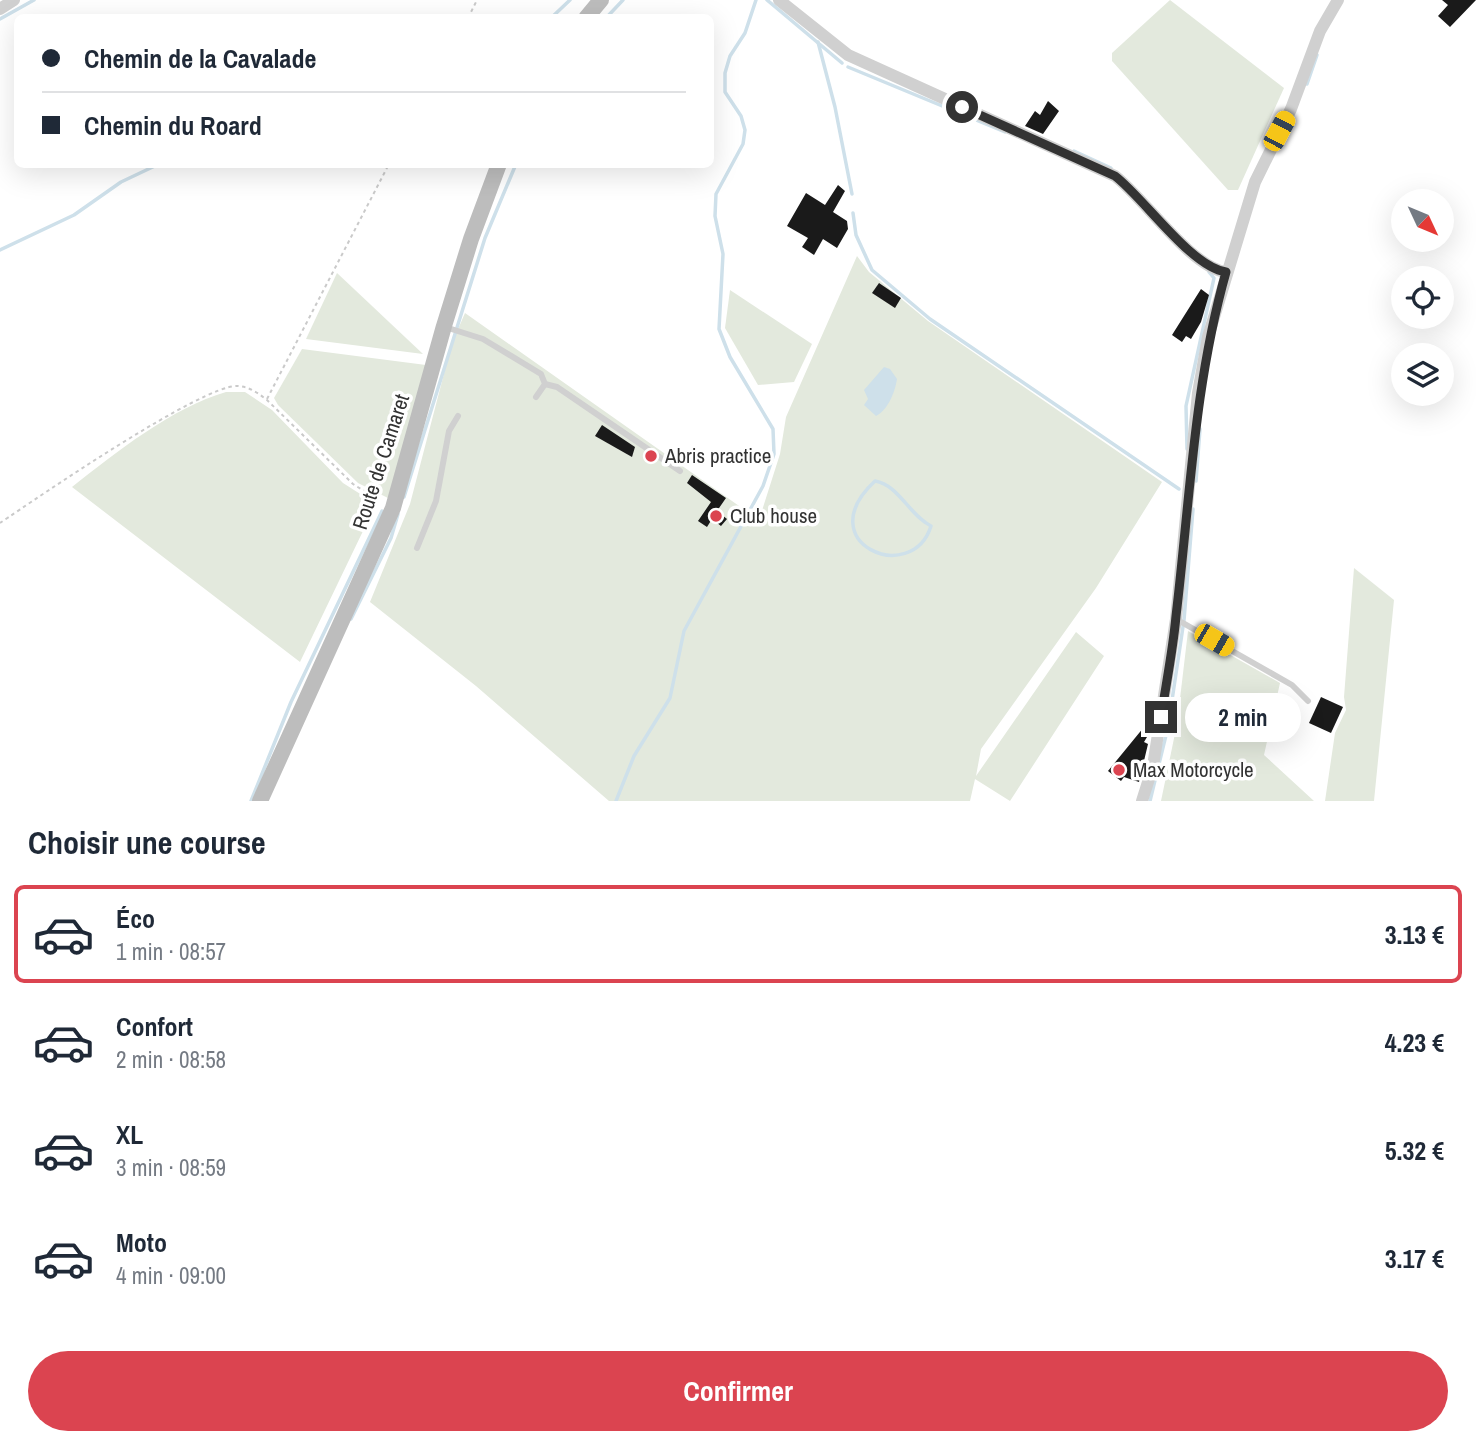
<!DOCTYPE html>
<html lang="fr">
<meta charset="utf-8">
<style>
:root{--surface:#fff;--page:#f6f6f7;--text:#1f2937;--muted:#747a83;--line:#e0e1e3;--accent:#db4450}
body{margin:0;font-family:"Archivo Narrow",sans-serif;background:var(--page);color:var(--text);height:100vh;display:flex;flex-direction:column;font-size:26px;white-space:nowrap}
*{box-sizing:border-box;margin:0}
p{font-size:23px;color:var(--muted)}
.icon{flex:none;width:38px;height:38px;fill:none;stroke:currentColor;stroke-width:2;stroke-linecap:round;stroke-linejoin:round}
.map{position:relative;height:801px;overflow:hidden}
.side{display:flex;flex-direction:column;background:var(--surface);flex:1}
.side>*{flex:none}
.top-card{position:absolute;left:14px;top:14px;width:700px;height:154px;border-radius:10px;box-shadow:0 7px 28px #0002;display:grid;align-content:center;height:154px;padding:0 28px;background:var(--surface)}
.needle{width:46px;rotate:134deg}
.buttons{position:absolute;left:1391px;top:189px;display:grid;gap:14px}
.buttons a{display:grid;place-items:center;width:63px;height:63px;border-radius:50%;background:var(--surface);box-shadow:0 7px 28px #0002;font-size:35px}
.end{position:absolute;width:32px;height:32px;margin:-16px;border:9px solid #333;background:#fff;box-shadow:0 0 0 4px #fff}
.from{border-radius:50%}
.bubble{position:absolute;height:49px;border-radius:24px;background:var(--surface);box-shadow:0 7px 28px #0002;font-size:23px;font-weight:800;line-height:49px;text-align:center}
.car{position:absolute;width:21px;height:42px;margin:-21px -10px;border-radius:9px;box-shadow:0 0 5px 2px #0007;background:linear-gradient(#f5c518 24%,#345 0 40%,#f5c518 0 76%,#345 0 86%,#f5c518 0)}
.top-card b{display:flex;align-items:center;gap:24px;height:66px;font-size:26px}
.top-card b+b{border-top:2px solid var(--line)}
.top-card i{width:18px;height:18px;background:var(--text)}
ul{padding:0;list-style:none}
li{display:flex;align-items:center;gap:21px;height:98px;margin:0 14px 10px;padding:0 14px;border:4px solid transparent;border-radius:10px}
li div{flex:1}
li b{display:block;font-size:26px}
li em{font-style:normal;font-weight:800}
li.current{border-color:var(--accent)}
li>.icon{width:63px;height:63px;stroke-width:1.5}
h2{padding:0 28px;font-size:32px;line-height:84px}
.action{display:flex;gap:14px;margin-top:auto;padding:14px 28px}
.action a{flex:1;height:80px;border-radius:42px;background:var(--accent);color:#fff;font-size:28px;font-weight:800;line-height:80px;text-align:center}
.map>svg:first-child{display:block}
</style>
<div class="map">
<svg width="1476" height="801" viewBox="0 0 1476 801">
<rect width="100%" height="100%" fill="#fff"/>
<g fill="#e3e9dd">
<polygon points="1170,0 1284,88 1238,190 1228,190 1112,61 1112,53"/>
<polygon points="857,256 869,272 928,321 1162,482 1096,588 981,749 976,776 1076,632 1104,656 1010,801 975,779 970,801 609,801 476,686 370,602 410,504 452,343 465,313 759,520 780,454 786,417"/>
<polygon points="337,273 423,354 306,339"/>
<polygon points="730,290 812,344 794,382 758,385 725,328"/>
<polygon points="302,349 426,365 390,499 358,483 278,405 274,398"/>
<path d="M226,392H245L272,410L343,483L376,504L300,662L72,487C115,453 173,407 226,392Z"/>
<polygon points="1354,568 1394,600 1374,801 1325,801 1335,733 1346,710 1344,697"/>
<polygon points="1188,631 1280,683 1264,755 1314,801 1161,801 1177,724"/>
</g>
<path fill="#cee0ea" d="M884,367L890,369L897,379C895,392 888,410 876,416L864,405L868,399L864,390Z"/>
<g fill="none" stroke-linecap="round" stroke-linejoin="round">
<g stroke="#cee0ea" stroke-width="3.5">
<polyline points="767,0 842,63"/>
<polyline points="551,18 570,0"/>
<polyline points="606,18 623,0"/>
<polyline points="0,19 34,0"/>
<polyline points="818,42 835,107 852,194"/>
<polyline points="848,67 1005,132"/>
<polyline points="1307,84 1317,55"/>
<polyline points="1074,151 1111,168"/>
<polyline points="853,213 856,235 872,270 930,319 1179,489"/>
<polyline points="0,250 74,215 121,182 159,164"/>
<polyline points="1187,449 1186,406 1214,278 1209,272"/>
<path d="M875,481C899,485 909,515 931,526C912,587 808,543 875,481Z"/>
<polyline points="1196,481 1200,429"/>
<polyline points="404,497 485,238 516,164"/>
<polyline points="351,619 391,538 398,514"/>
<polyline points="251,801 291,702 382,511"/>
<polyline points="616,801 634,756 670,698 684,631 763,486 774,454 773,429 730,357 719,329 723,254 715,216 716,194 743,144 745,130 741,116 725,92 725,73 730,56 745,33 756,0"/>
<polyline points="1150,801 1168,727 1184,620 1193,509"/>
</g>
</g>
<g fill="#1a1a1a">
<polygon points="1442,0 1476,0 1450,27 1438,16 1448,5"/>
<polygon points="1048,101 1059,111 1043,134 1025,126 1035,111 1040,115"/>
<polygon points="838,185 845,191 833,212 847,221 848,229 837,248 823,239 814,255 802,247 808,238 787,226 806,193 825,205"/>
<polygon points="879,283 901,298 895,308 872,293"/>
<polygon points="1201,289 1209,295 1201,322 1191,339 1186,336 1182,342 1172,335"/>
<polygon points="602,425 635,447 632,457 595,436"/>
<polygon points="692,475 726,498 717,511 727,519 721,526 712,519 707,527 698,521 711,502 687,483"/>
<polygon points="1321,697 1343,707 1331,733 1309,723"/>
<polygon points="1144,727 1150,732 1144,742 1148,744 1139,782 1124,777 1121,781 1108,771"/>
</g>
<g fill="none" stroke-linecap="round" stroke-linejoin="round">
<g stroke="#cacaca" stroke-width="2" stroke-dasharray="3.5 3.5" stroke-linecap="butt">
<polyline points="468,18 477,0"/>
<polyline points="267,399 389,164"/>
<path d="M0,523C37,498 203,384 238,386C250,387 258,393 267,400L353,484L380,501"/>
</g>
<g stroke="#d0d0d0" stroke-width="6">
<polyline points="445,327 483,339 541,374 545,384 536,397"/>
<polyline points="545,384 557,387 680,471"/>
<polyline points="417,548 436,501 449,431 458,416"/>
<polyline points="1176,619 1292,685 1308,701"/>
</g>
<g stroke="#d0d0d0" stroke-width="12">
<path d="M779,0L848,55L1115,176C1144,198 1190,266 1225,272"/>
<polyline points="0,9 14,0"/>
<polyline points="1142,801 1153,766 1176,619 1198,393 1208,337 1255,182 1291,109 1320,31 1338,0"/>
</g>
<g stroke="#bdbdbd" stroke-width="16">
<polyline points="586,18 601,0"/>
<polyline points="260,801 393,508 444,326 471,239 499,164"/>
</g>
</g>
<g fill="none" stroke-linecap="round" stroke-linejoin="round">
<path stroke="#333" stroke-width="9" d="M962,107L1115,176C1144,198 1191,267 1226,272C1194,385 1190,500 1176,616C1173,650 1166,684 1161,717"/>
</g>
<g fill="#db4450" stroke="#fff" stroke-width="2.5">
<circle cx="651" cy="456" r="7"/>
<circle cx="716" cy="516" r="7"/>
<circle cx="1119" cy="770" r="7"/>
</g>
<g text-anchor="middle" stroke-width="7" stroke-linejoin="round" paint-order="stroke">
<g font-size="21" fill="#333" stroke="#fff" text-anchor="start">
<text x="665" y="463">Abris practice</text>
<text x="730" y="523">Club house</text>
<text x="1133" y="777">Max Motorcycle</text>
</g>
<g font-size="21" fill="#333" stroke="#fff">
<text transform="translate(381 462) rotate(-72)" y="7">Route de Camaret</text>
</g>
</g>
</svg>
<div class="buttons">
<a><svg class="needle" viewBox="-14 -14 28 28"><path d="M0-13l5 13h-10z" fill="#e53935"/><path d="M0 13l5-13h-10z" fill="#747a83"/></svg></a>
<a><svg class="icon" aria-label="locate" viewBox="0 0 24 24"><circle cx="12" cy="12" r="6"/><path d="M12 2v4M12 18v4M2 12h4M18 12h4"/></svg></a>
<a><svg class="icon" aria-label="layers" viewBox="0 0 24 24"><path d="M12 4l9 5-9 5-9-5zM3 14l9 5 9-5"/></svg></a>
</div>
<i class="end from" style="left:962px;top:107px"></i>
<i class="end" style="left:1161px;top:717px"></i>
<div class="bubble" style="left:1185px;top:693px;width:116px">2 min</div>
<i class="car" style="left:1279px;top:131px;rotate:28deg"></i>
<i class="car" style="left:1214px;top:640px;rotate:120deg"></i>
<div class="top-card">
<b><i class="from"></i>Chemin de la Cavalade</b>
<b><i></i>Chemin du Roard</b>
</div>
</div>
<section class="side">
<h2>Choisir une course</h2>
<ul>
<li class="current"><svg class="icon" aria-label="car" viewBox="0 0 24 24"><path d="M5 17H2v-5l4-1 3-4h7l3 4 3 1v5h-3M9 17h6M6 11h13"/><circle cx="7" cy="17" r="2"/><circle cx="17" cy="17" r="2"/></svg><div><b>Éco</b><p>1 min · 08:57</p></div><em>3.13 €</em></li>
<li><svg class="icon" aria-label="car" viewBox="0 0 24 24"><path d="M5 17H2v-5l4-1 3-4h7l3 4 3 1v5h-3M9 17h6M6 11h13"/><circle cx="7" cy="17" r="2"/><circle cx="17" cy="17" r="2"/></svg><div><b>Confort</b><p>2 min · 08:58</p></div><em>4.23 €</em></li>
<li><svg class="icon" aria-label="car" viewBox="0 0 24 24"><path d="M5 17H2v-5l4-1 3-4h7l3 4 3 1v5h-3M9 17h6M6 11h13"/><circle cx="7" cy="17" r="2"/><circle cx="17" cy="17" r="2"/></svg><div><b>XL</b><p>3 min · 08:59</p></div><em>5.32 €</em></li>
<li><svg class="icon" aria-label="car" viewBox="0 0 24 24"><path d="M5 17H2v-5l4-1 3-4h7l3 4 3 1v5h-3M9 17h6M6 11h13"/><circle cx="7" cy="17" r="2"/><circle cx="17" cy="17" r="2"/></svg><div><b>Moto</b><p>4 min · 09:00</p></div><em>3.17 €</em></li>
</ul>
<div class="action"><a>Confirmer</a></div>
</section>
